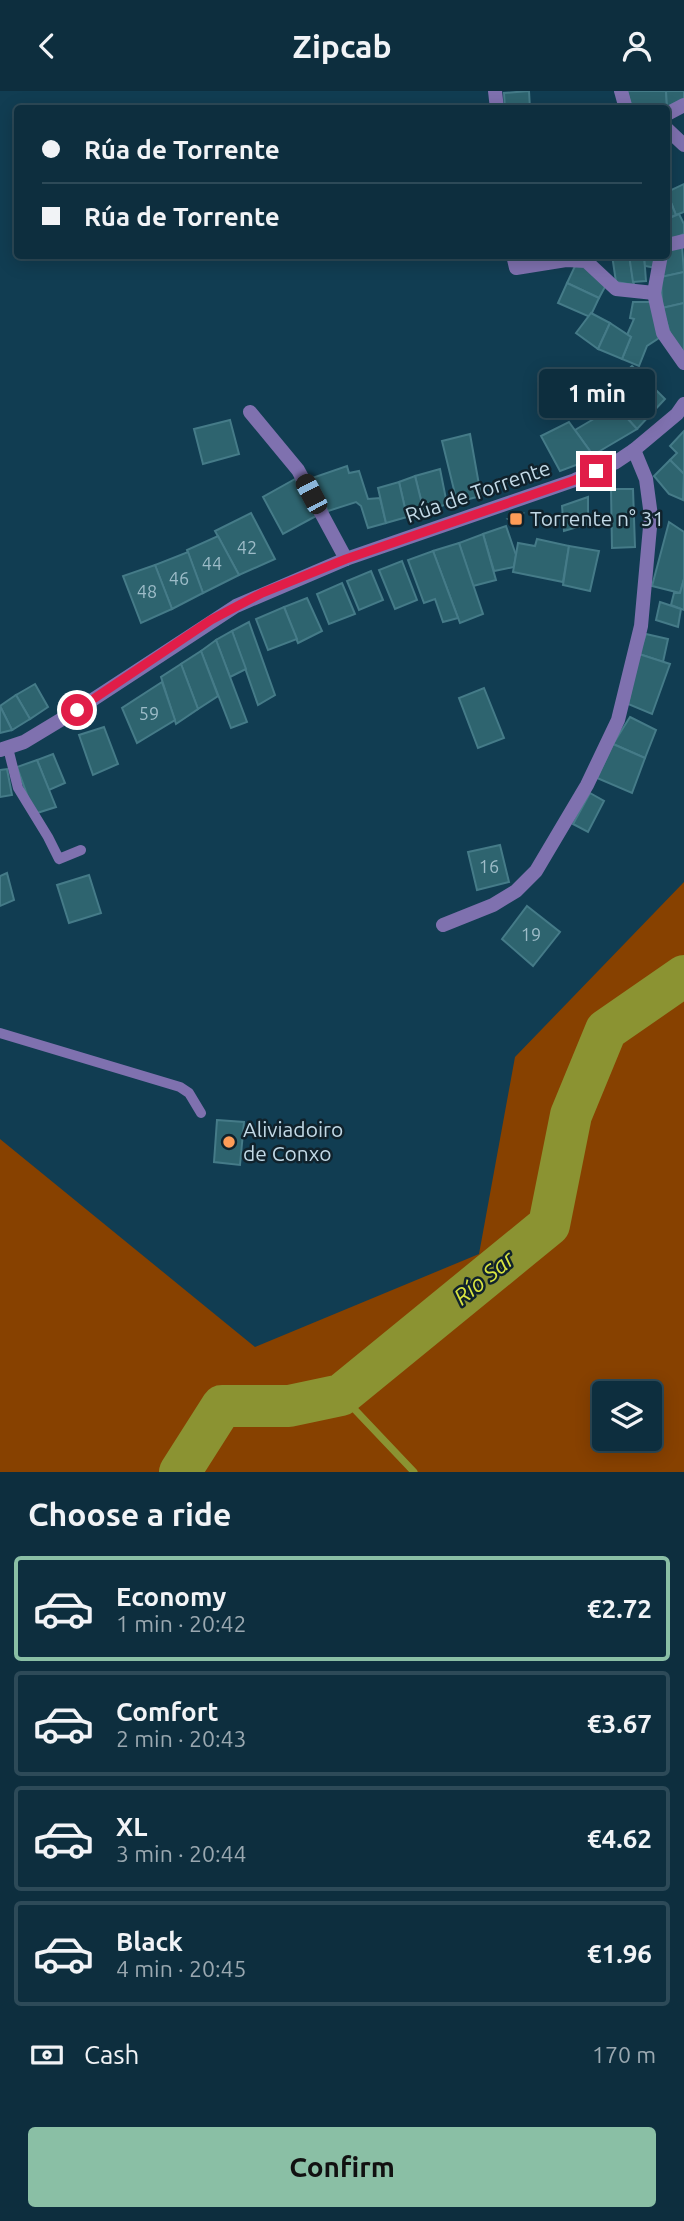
<!DOCTYPE html>
<meta charset="utf-8">
<style>
:root{--surface:#0d2e3e;--page:#1b3a49;--text:#f1f3f6;--muted:#9aa8b0;--line:#2d4a58;--accent:#8abfa5}
body{margin:0;font-family:Ubuntu,sans-serif;background:var(--page);color:var(--text);height:100vh;display:flex;flex-direction:column;font-size:26px;white-space:nowrap}
*{box-sizing:border-box;margin:0}
p{font-size:23px;color:var(--muted)}
.icon{flex:none;width:38px;height:38px;fill:none;stroke:currentColor;stroke-width:2;stroke-linecap:round;stroke-linejoin:round}
.map{position:relative;height:1381px;overflow:hidden}
.details{display:flex;flex-direction:column;background:var(--surface);flex:1}
.details>*{flex:none}
.guide{position:absolute;left:14px;top:14px;width:656px;height:154px;border-radius:7px;box-shadow:0 4px 18px #0003,0 0 0 2px var(--line);display:grid;align-content:center;height:154px;padding:0 28px;background:var(--surface)}
.buttons{position:absolute;left:592px;top:1290px;display:grid;gap:14px}
.buttons a{display:grid;place-items:center;width:70px;height:70px;border-radius:7px;background:var(--surface);box-shadow:0 4px 18px #0003,0 0 0 2px var(--line);font-size:35px}
.end{position:absolute;width:32px;height:32px;margin:-16px;border:9px solid #e11d48;background:#fff;box-shadow:0 0 0 4px #fff}
.from{border-radius:50%}
.bubble{position:absolute;height:49px;border-radius:7px;background:var(--surface);box-shadow:0 4px 18px #0003,0 0 0 2px var(--line);font-size:23px;font-weight:700;line-height:49px;text-align:center}
.car{position:absolute;width:21px;height:42px;margin:-21px -10px;border-radius:9px;box-shadow:0 0 5px 2px #0007;background:linear-gradient(#222 24%,#8ab4d8 0 40%,#222 0 76%,#8ab4d8 0 86%,#222 0)}
.guide b{display:flex;align-items:center;gap:24px;height:66px;font-size:26px}
.guide b+b{border-top:2px solid var(--line)}
.guide i{width:18px;height:18px;background:var(--text)}
ul{padding:0;list-style:none}
li{display:flex;align-items:center;gap:21px;height:105px;margin:0 14px 10px;padding:0 14px;border:4px solid var(--line);border-radius:7px}
li div{flex:1}
li b{display:block;font-size:26px}
li em{font-style:normal;font-weight:700}
li.current{border-color:var(--accent)}
li>.icon{width:63px;height:63px;stroke-width:1.5}
h2{padding:0 28px;font-size:32px;line-height:84px}
.pay{display:flex;align-items:center;gap:18px;height:77px;padding:0 28px;font-size:26px}
.pay p{margin-inline-start:auto}
.cta{display:flex;gap:14px;margin-top:auto;padding:14px 28px}
.cta a{flex:1;height:80px;border-radius:7px;background:var(--accent);color:#111;font-size:28px;font-weight:700;line-height:80px;text-align:center}
header{display:flex;justify-content:space-between;align-items:center;height:91px;padding:0 28px;background:var(--surface);font-size:32px;font-weight:700}
.map>svg:first-child{display:block}
</style>
<header><svg class="icon" aria-label="back" viewBox="0 0 24 24"><path d="M15 5l-7 7 7 7"/></svg>Zipcab<svg class="icon" aria-label="person" viewBox="0 0 24 24"><circle cx="12" cy="8" r="4"/><path d="M4 21q1-7 8-7t8 7"/></svg></header>
<div class="map">
<svg width="684" height="1381" viewBox="0 0 684 1381">
<rect width="100%" height="100%" fill="#113d52"/>
<path fill="#874100" fill-rule="evenodd" d="M684,791V1381H0V1048L255,1256L479,1163L515,966ZM604,1302H649V1348H604Z"/>
<g fill="none" stroke-linecap="round" stroke-linejoin="round">
<polyline stroke="#8b9332" stroke-width="7" points="341,1304 414,1381"/>
<polyline stroke="#8b9332" stroke-width="42" points="180,1381 222,1315 289,1315 341,1304 549,1134 571,1024 606,939 684,885"/>
</g>
<g fill="#2e646f" stroke="#457b88" stroke-width="2">
<polygon points="529,0 530,18 505,18 504,2"/>
<polygon points="627,0 666,0 667,16 632,18"/>
<polygon points="666,0 684,0 684,8 667,16"/>
<polygon points="684,93 684,121 676,124 667,101"/>
<polygon points="667,102 676,124 667,128"/>
<polygon points="679,123 684,133 684,143 668,150 667,128"/>
<polygon points="682,155 684,181 661,186 667,158"/>
<polygon points="519,164 550,164 550,170 519,172"/>
<polygon points="612,164 629,164 634,194 616,191"/>
<polygon points="629,164 644,164 646,190 633,191"/>
<polygon points="644,164 658,164 656,177 645,175"/>
<polygon points="576,173 586,176 606,194 599,207 567,192"/>
<polygon points="684,181 684,212 662,217 661,186"/>
<polygon points="567,192 599,207 590,226 558,212"/>
<polygon points="633,211 653,211 659,247 647,255 639,275 622,268 631,246 627,244 634,228 630,227"/>
<polygon points="684,212 684,262 671,245 662,217"/>
<polygon points="591,222 610,232 598,258 576,242"/>
<polygon points="610,232 631,246 622,268 598,258"/>
<polygon points="632,275 665,308 637,338 604,302"/>
<polygon points="616,315 637,338 593,364 575,339"/>
<polygon points="230,329 239,363 203,373 194,338"/>
<polygon points="569,331 595,367 560,380 541,345"/>
<polygon points="684,340 684,383 670,369 677,362 670,355"/>
<polygon points="470,343 481,405 457,411 442,350"/>
<polygon points="670,369 684,383 683,409 669,403 654,385"/>
<polygon points="347,375 349,382 359,380 368,408 380,407 386,432 368,437 361,415 356,411 328,420 312,387"/>
<polygon points="440,378 447,413 424,421 415,385"/>
<polygon points="415,385 424,421 407,426 399,391"/>
<polygon points="295,388 316,425 283,443 263,406"/>
<polygon points="399,391 407,426 386,432 378,397"/>
<polygon points="611,398 633,398 635,456 612,457"/>
<polygon points="588,406 588,433 564,440 562,415"/>
<polygon points="251,422 275,468 239,484 215,440"/>
<polygon points="523,423 521,428 513,431 508,428"/>
<polygon points="669,431 684,441 684,488 680,502 652,495"/>
<polygon points="506,435 516,464 514,476 494,480 483,443"/>
<polygon points="483,443 496,489 473,495 459,452"/>
<polygon points="218,445 239,484 203,502 187,459"/>
<polygon points="537,448 569,455 563,491 513,481 518,452 535,455"/>
<polygon points="459,452 483,523 460,532 433,460"/>
<polygon points="569,455 599,460 590,500 563,494"/>
<polygon points="433,460 458,527 443,531 435,508 424,512 408,469"/>
<polygon points="188,461 203,502 172,518 155,474"/>
<polygon points="402,470 417,509 395,518 379,479"/>
<polygon points="155,474 172,518 141,532 123,485"/>
<polygon points="371,480 383,509 359,519 347,490"/>
<polygon points="684,488 684,519 671,514 674,502 680,502"/>
<polygon points="342,492 355,523 329,533 317,503"/>
<polygon points="307,507 322,540 298,552 284,516"/>
<polygon points="660,511 681,518 678,536 656,529"/>
<polygon points="284,516 297,548 268,559 256,528"/>
<polygon points="249,531 275,604 258,614 232,540"/>
<polygon points="232,540 246,578 230,586 216,549"/>
<polygon points="646,543 668,548 663,571 639,563"/>
<polygon points="216,549 247,631 231,637 201,560"/>
<polygon points="201,560 218,605 198,618 181,573"/>
<polygon points="639,563 670,573 652,623 628,613"/>
<polygon points="181,573 198,618 176,633 161,586"/>
<polygon points="162,591 175,629 137,652 122,617"/>
<polygon points="35,593 48,616 30,628 16,604"/>
<polygon points="484,597 504,647 478,657 459,607"/>
<polygon points="16,604 30,628 12,639 0,615"/>
<polygon points="0,615 12,639 0,642"/>
<polygon points="630,626 656,639 645,667 613,653"/>
<polygon points="104,636 118,673 93,684 79,644"/>
<polygon points="613,653 645,667 632,702 597,687"/>
<polygon points="53,663 65,692 49,699 37,669"/>
<polygon points="37,669 56,716 37,722 29,709 17,676"/>
<polygon points="7,678 12,704 0,706 0,679"/>
<polygon points="590,702 604,710 588,741 573,733"/>
<polygon points="500,754 509,791 477,799 468,761"/>
<polygon points="7,782 14,809 0,815 0,785"/>
<polygon points="89,784 101,822 69,832 57,794"/>
<polygon points="527,815 560,841 533,875 502,848"/>
<polygon points="217,1029 244,1031 240,1074 214,1071"/>
</g>
<g fill="none" stroke-linecap="round" stroke-linejoin="round">
<g stroke="#7f71af" stroke-width="10">
<polyline points="8,657 18,697 48,746 59,768 81,759"/>
<polyline points="0,942 180,996 189,1002 201,1022"/>
</g>
<g stroke="#7f71af" stroke-width="14">
<polyline points="495,0 497,18"/>
<polyline points="621,0 626,18"/>
<polyline points="667,23 684,14"/>
<polyline points="667,38 684,54"/>
<polyline points="667,154 684,150"/>
<polyline points="513,164 516,177 566,169 586,170 616,198 654,202"/>
<polyline points="661,164 654,202 663,242 684,272"/>
<polyline points="250,321 298,379 346,468"/>
<polyline points="0,659 24,651 77,619 236,515 346,468 575,389 616,371 634,359 677,323 684,313"/>
<polyline points="443,834 493,814 516,800 536,780 587,694 618,629 641,535 651,425 646,388 634,359"/>
</g>
</g>
<g fill="none" stroke-linecap="round" stroke-linejoin="round">
<polyline stroke="#e11d48" stroke-width="9" points="77,619 211,529 262,502 346,468 575,389 596,380"/>
</g>
<g fill="#fe9c57" stroke="#10222c" stroke-width="2.5">
<rect x="509" y="421" width="14" height="14" rx="3.5"/>
<circle cx="229" cy="1051" r="7"/>
</g>
<g text-anchor="middle" stroke-width="5" stroke-linejoin="round" paint-order="stroke">
<g font-size="18" fill="#9dbcc8">
<text x="247" y="463">42</text>
<text x="212" y="479">44</text>
<text x="179" y="494">46</text>
<text x="147" y="507">48</text>
<text x="149" y="629">59</text>
<text x="489" y="782">16</text>
<text x="531" y="850">19</text>
</g>
<g font-size="21" fill="#c2d9e6" stroke="#10222c">
<text transform="translate(478 401) rotate(-19)" y="7">Rúa de Torrente</text>
</g>
<g font-size="21" fill="#c2d9e6" stroke="#10222c" text-anchor="start">
<text x="530" y="435">Torrente n° 31</text>
<text x="243" y="1046">Aliviadoiro<tspan x="243" dy="24">de Conxo</tspan></text>
</g>
<g font-size="23" font-style="italic" fill="#dae641" stroke="#10222c">
<text transform="translate(484 1187) rotate(-39)" y="8">Río Sar</text>
</g>
</g>
</svg>
<div class="buttons">
<a><svg class="icon" aria-label="layers" viewBox="0 0 24 24"><path d="M12 4l9 5-9 5-9-5zM3 14l9 5 9-5"/></svg></a>
</div>
<i class="end from" style="left:77px;top:619px"></i>
<i class="end" style="left:596px;top:380px"></i>
<div class="bubble" style="left:539px;top:278px;width:116px">1 min</div>
<i class="car" style="left:311px;top:403px;rotate:332deg"></i>
<div class="guide">
<b><i class="from"></i>Rúa de Torrente</b>
<b><i></i>Rúa de Torrente</b>
</div>
</div>
<section class="details">
<h2>Choose a ride</h2>
<ul>
<li class="current"><svg class="icon" aria-label="car" viewBox="0 0 24 24"><path d="M5 17H2v-5l4-1 3-4h7l3 4 3 1v5h-3M9 17h6M6 11h13"/><circle cx="7" cy="17" r="2"/><circle cx="17" cy="17" r="2"/></svg><div><b>Economy</b><p>1 min · 20:42</p></div><em>€2.72</em></li>
<li><svg class="icon" aria-label="car" viewBox="0 0 24 24"><path d="M5 17H2v-5l4-1 3-4h7l3 4 3 1v5h-3M9 17h6M6 11h13"/><circle cx="7" cy="17" r="2"/><circle cx="17" cy="17" r="2"/></svg><div><b>Comfort</b><p>2 min · 20:43</p></div><em>€3.67</em></li>
<li><svg class="icon" aria-label="car" viewBox="0 0 24 24"><path d="M5 17H2v-5l4-1 3-4h7l3 4 3 1v5h-3M9 17h6M6 11h13"/><circle cx="7" cy="17" r="2"/><circle cx="17" cy="17" r="2"/></svg><div><b>XL</b><p>3 min · 20:44</p></div><em>€4.62</em></li>
<li><svg class="icon" aria-label="car" viewBox="0 0 24 24"><path d="M5 17H2v-5l4-1 3-4h7l3 4 3 1v5h-3M9 17h6M6 11h13"/><circle cx="7" cy="17" r="2"/><circle cx="17" cy="17" r="2"/></svg><div><b>Black</b><p>4 min · 20:45</p></div><em>€1.96</em></li>
</ul>
<div class="pay"><svg class="icon" aria-label="cash" viewBox="0 0 24 24"><path d="M3 7h18v10H3z"/><circle cx="12" cy="12" r="2"/></svg>Cash<p>170 m</p></div>
<div class="cta"><a>Confirm</a></div>
</section>
